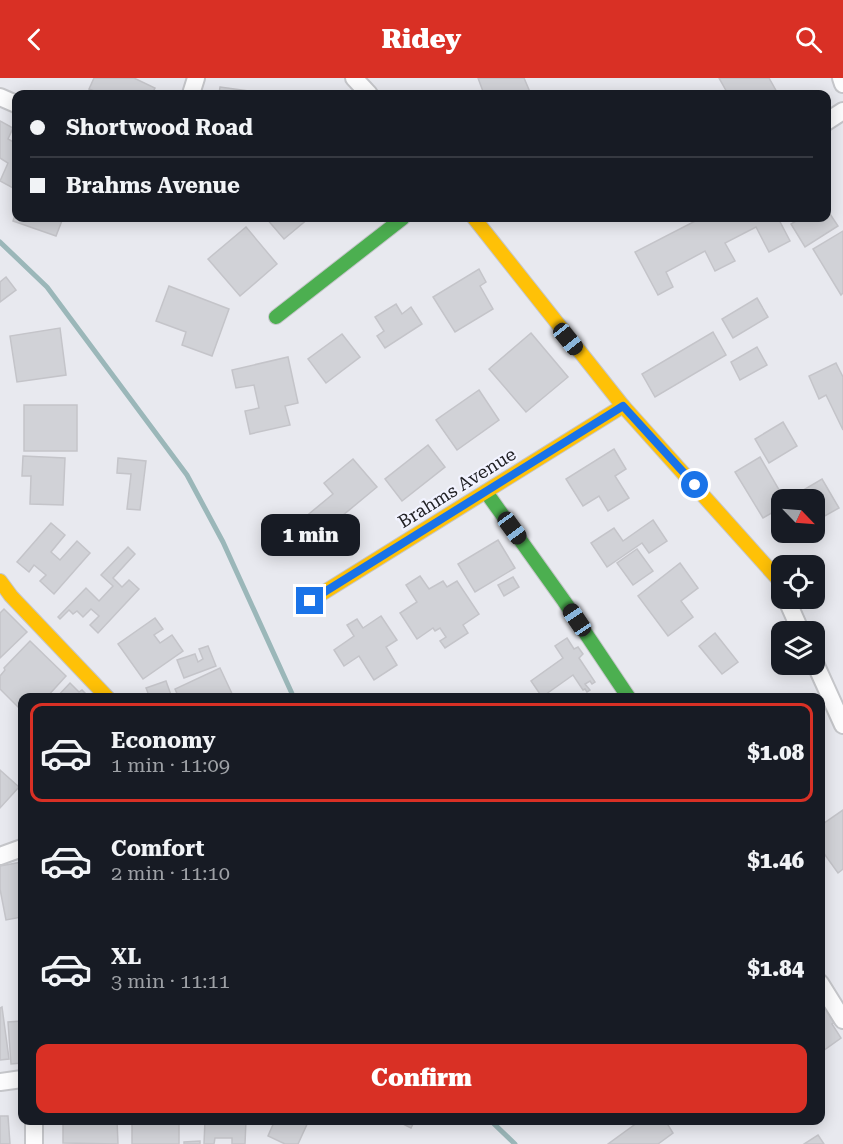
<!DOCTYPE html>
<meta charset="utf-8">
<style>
:root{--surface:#171b24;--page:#242831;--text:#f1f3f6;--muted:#9ea1a6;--line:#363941;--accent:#d93025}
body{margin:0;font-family:"Roboto Serif",serif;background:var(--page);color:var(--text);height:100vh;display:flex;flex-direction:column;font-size:22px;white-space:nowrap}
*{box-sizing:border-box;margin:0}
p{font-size:20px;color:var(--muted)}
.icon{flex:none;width:33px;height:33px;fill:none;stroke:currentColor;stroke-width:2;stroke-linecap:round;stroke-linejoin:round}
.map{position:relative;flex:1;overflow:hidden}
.details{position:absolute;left:18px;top:615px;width:807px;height:432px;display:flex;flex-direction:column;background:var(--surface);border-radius:12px;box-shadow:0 3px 15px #0003}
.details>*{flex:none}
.banner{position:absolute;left:12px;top:12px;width:819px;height:132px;border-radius:12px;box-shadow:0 3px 15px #0003;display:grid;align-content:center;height:132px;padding:0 18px;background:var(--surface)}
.needle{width:39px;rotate:115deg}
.fabs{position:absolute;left:771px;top:411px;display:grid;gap:12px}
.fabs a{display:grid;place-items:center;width:54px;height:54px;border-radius:12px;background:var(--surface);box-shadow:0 3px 15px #0003;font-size:30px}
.end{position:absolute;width:27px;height:27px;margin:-14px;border:8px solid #1a73e8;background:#fff;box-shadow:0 0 0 3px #fff}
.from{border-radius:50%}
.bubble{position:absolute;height:42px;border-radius:12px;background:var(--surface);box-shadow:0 3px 15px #0003;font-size:20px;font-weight:800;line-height:42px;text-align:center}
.car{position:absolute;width:18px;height:36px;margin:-18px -9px;border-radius:8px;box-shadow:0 0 4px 2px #0007;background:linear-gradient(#222 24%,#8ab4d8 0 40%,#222 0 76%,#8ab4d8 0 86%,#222 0)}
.banner b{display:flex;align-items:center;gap:21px;height:57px;font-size:22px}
.banner b+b{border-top:2px solid var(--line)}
.banner i{width:15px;height:15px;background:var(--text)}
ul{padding:10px 0 0;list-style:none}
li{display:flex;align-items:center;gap:18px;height:99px;margin:0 12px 9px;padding:0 6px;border:3px solid transparent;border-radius:12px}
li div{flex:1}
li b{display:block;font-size:22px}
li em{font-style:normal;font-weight:800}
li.on{border-color:var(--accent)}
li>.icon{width:54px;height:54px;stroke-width:1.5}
.action{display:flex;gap:12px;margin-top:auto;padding:12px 18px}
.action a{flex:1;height:69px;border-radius:12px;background:var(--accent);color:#fff;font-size:24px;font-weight:800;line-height:69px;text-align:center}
header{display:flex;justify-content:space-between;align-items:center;height:78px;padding:0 18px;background:var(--accent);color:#fff;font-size:27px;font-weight:800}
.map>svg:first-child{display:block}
</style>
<header><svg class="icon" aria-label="back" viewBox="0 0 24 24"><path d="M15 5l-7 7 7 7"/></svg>Ridey<svg class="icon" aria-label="search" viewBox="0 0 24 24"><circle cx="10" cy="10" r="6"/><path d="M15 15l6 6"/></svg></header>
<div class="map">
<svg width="843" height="1066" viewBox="0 0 843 1066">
<rect width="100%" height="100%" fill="#e8e9ef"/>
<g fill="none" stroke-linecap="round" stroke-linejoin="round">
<g stroke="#9bb7b9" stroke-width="5">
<polyline points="0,164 47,209 187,397 223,464 294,620"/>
<polyline points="490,1042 515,1066"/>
</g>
</g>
<g fill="#d1d2d7" stroke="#c4c4c9" stroke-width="1.5">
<polygon points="94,0 134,0 155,10 152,16 102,16 89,11"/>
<polygon points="478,0 524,0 530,14 524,16 484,16"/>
<polygon points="719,0 769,0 778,16 728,16"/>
<polygon points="220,9 271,16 219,16"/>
<polygon points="0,43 13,50 8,61 15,65 16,63 16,103 13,110 0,103 8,85 0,80"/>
<polygon points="826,130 838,148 805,169 791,146 801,140 826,140"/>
<polygon points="16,133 16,140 63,140 56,158 13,143"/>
<polygon points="266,140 309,140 284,161"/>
<polygon points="701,140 778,140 790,163 769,174 756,149 725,165 735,183 715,193 705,173 666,194 673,209 658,217 635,174"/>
<polygon points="246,149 277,186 240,218 208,181"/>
<polygon points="843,153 843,215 841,217 813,171"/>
<polygon points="479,191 486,204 480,208 493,231 455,254 433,219"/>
<polygon points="6,199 16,212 0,224 0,204"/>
<polygon points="169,208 229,231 212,278 182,267 186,254 156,243"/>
<polygon points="757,220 768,239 733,260 722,241"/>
<polygon points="396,226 402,236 411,229 422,246 385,270 377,258 384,253 375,239"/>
<polygon points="60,250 66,297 17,304 10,258"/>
<polygon points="713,254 726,277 655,319 642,296"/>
<polygon points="531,255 568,299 526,334 489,291"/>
<polygon points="342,256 360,279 326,305 308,281"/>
<polygon points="757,269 767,287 740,302 731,284"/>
<polygon points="288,279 298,325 285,328 290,347 250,356 245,333 259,330 254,307 236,310 232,292"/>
<polygon points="836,285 843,299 843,352 826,317 819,321 809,298"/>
<polygon points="479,312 499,342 457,372 436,342"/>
<rect x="24" y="327" width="53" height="46"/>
<polygon points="783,344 797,368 769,385 755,361"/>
<polygon points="428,367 445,389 402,423 385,401"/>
<polygon points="614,371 626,391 615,398 629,420 608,433 599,418 583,428 566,401"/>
<polygon points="23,378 65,380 63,427 30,426 31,398 22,398"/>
<polygon points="760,379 785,422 782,422 782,429 763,440 735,394"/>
<polygon points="118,380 146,383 140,432 127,431 131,396 117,395"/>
<polygon points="353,381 377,409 319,457 304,440 333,416 324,405"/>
<polygon points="822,401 839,430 814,444 814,422 788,421"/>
<polygon points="653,442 667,463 649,475 642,465 607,489 591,465 614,450 623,463"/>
<polygon points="51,445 65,457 51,474 60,482 77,463 90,475 54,516 40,503 46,497 34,487 29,494 17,484"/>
<polygon points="498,462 515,490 475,514 458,486"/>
<polygon points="128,469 135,476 113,500 122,509 129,502 139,511 98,555 90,547 99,538 91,531 83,539 77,533 73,536 69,532 60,541 58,539 86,510 99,523 113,508 101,497"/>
<polygon points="637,471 653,493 633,507 617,485"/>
<polygon points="680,485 698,510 681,523 693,539 668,558 638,518"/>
<polygon points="420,498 429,511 443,503 447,509 457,503 479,536 463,547 468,555 445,570 440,563 446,559 440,550 435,553 433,550 417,561 400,535 417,524 406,507"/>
<polygon points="513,499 519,509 504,518 498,507"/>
<polygon points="4,531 27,554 0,580 0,535"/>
<polygon points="381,538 397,562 386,569 397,587 374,602 359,578 344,588 334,572 354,558 347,547 357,541 363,550"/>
<polygon points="155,540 163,551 154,557 160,565 172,557 183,573 143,601 118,566"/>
<polygon points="715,555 738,584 722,596 699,568"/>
<polygon points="567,560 574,571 578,569 583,576 579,580 595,604 592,606 590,603 585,606 590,612 587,614 585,611 583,612 573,597 542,619 531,603 563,580 555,568"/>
<polygon points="30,563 66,598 46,620 22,620 22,629 20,631 0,611 0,598 5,592 4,590"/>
<polygon points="208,568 216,588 184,600 177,582 195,576 198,584 203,581 199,571"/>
<polygon points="220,590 234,620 179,620 175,611"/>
<polygon points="166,603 171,617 162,620 150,620 146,610"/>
<polygon points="70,605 79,614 82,612 89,619 56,620"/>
<polygon points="0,692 19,709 0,730"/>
<polygon points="843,732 843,791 838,795 820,770 820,748"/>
<polygon points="22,784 22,839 6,842 0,811 0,788"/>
<polygon points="820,918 838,942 832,946 841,960 820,975"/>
<polygon points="2,929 9,981 0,982 0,930"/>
<polygon points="21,929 22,929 22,985 11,986 8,944 22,943"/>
<polygon points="0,1038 8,1038 10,1066 0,1066"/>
<polygon points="71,1042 117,1042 118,1066 63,1065 63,1044"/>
<rect x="132" y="1042" width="47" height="24"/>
<polygon points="205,1042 246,1042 245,1066 232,1066 232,1060 215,1060 214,1066 204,1066"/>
<polygon points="275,1042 309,1042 298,1066 285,1066 268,1058"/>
<polygon points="395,1042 415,1042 411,1050"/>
<polygon points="641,1042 665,1042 673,1055 658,1066 608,1066"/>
<polygon points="818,1057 824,1066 804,1066"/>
<polygon points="200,1063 200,1066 184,1066 184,1064"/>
</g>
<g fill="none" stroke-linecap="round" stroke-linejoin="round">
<defs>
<g id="street">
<polyline points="354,0 369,16"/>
<polyline points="841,0 843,6"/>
<polyline points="191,16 196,0"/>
<polyline points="0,19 16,26"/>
<polyline points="826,44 843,33"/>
<polyline points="786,520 801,554"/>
<polyline points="814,583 843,647"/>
<polyline points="0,778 22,770"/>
<polyline points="820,905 843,942"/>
<polyline points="0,1004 22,1001"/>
<polyline points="34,1042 34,1066"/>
</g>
<g id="fast">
<polyline points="276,239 403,140"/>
<polyline points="486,414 564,523 629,620"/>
</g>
<g id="slow">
<polyline points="474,140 623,328 778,501 782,510"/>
<polyline points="0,503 11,518 108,620"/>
<polyline points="310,523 623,328"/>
</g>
</defs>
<use href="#street" stroke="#c5c6ca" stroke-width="20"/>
<use href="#fast" stroke="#c5c6ca" stroke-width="16"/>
<use href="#slow" stroke="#c5c6ca" stroke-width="16"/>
<use href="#street" stroke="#fcfcfd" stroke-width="16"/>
<use href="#fast" stroke="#4caf50" stroke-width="14"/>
<use href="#slow" stroke="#ffc107" stroke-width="14"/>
</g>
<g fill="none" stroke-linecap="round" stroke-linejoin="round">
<polyline stroke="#1a73e8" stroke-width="8" points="310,523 623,328 695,407"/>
</g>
<g text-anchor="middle" stroke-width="4.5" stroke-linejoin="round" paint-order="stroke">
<g font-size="18" fill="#212125" stroke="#f2f3ff">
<text transform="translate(457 410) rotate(-32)" y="6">Brahms Avenue</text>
</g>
</g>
</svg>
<div class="fabs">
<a><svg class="needle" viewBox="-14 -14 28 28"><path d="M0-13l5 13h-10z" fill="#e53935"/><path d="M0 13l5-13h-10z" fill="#9ea1a6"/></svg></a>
<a><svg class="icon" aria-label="locate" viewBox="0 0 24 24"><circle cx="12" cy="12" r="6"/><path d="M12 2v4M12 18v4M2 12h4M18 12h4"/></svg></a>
<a><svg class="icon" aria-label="layers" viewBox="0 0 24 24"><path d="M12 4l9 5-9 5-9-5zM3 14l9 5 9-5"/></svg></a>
</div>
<i class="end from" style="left:695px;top:407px"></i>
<i class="end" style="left:310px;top:523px"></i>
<div class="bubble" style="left:261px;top:436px;width:99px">1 min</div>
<i class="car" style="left:568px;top:261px;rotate:141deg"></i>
<i class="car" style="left:512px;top:450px;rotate:144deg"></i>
<i class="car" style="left:577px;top:542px;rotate:326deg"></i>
<div class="banner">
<b><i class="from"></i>Shortwood Road</b>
<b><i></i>Brahms Avenue</b>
</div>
<section class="details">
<ul>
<li class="on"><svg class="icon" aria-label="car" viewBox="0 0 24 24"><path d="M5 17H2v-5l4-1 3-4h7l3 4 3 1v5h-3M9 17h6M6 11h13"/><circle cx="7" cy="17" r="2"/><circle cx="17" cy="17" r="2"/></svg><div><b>Economy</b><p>1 min · 11:09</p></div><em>$1.08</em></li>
<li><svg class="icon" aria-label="car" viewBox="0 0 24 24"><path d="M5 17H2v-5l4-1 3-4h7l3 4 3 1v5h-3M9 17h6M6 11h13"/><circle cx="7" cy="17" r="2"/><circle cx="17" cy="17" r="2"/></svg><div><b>Comfort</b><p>2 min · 11:10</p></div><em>$1.46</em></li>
<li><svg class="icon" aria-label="car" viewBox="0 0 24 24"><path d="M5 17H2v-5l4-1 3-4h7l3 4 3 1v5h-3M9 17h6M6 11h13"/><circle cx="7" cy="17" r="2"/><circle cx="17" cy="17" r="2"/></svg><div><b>XL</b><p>3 min · 11:11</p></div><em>$1.84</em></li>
</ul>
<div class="action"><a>Confirm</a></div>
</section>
</div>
